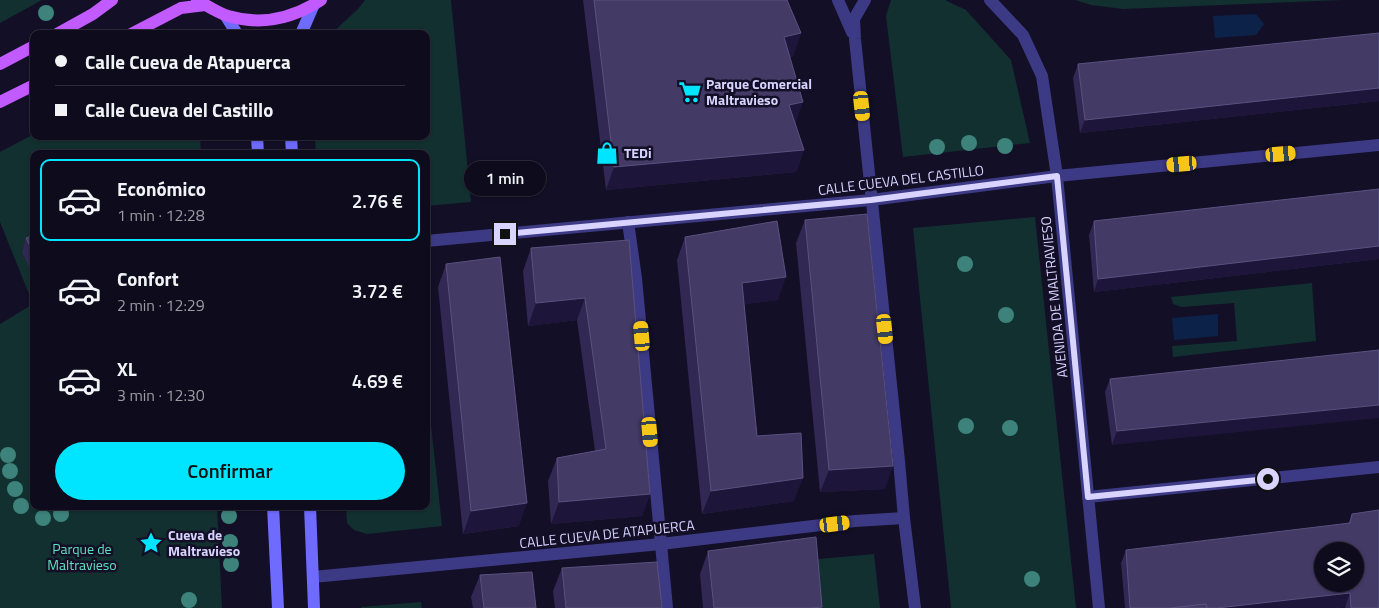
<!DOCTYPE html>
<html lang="es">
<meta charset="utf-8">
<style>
:root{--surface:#0e0b1c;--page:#1c1929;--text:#f1f3f6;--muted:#9b9ba3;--line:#2e2b3b;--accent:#00e5ff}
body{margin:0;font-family:"Titillium Web",sans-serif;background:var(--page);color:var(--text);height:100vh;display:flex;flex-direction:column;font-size:19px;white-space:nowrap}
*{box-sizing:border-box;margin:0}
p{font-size:16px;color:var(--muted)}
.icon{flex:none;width:28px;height:28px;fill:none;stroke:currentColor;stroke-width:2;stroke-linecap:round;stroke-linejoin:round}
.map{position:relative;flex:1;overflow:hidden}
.details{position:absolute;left:30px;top:150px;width:400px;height:360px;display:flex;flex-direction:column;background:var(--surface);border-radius:10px;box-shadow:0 1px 4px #0004,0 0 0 1px var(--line)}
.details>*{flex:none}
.guide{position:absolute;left:30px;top:30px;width:400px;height:110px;border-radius:10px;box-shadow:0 1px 4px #0004,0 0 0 1px var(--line);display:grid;align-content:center;height:110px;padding:0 25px;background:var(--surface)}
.fabs{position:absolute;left:1314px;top:542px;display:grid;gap:10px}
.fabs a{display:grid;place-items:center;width:50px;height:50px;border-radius:50%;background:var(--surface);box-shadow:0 1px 4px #0004,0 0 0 1px var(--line);font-size:25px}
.end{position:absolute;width:22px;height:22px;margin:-11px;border:6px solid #d9d4ff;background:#111;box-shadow:0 0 0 2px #111}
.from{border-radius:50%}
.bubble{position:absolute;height:35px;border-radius:18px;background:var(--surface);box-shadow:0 1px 4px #0004,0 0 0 1px var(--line);font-size:16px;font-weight:600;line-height:35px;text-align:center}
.car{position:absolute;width:15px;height:30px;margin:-15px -8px;border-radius:6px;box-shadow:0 0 4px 1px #0007;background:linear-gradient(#f5c518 24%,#345 0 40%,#f5c518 0 76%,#345 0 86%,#f5c518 0)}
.guide b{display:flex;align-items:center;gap:18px;height:48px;font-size:19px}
.guide b+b{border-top:1px solid var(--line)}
.guide i{width:12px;height:12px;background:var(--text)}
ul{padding:9px 0 0;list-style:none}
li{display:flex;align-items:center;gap:15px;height:82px;margin:0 10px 8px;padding:0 15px;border:2px solid transparent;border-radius:10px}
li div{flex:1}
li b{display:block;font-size:19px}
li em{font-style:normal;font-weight:600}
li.on{border-color:var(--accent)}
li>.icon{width:45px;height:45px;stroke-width:1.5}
.action{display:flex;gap:10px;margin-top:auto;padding:10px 25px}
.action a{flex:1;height:58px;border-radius:30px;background:var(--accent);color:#111;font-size:20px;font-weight:600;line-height:58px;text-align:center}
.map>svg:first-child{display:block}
</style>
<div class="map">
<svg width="1379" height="608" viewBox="0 0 1379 608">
<rect width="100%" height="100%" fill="#130f26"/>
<g fill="#12302f">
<polygon points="0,0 42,0 0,23"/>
<polygon points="365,0 451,0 471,202 426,206 426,154 316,154 315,136 426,136 426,34 331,34 358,9"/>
<polygon points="891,0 945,0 966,10 1011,60 1030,143 903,157 886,16"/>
<polygon points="1075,0 1343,0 1123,9 1091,5"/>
<polygon points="34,134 34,136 200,136 201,154 34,154 34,506 217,506 222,608 0,608 0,324 33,304 0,222 0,152"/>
<polygon points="1035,217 1076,608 951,608 913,228"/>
<polygon points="1312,283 1316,341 1173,357 1172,346 1237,341 1234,303 1182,307 1173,304 1171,297"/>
<polygon points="426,379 442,526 367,534 354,530 347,523 346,506 426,506"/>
<polygon points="874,554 880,608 812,608 808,560"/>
<polygon points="421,602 422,608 361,608 361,607"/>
</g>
<g fill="#0c2248">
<polygon points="1256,14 1264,24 1256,35 1215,38 1213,16"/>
<polygon points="1218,314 1218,336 1174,340 1172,318"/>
</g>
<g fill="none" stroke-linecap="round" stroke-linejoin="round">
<g stroke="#3d3a85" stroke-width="12">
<polyline points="838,0 852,32"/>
<polyline points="865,0 854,19 855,39 899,461 904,518 915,608"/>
<polyline points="990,0 1023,35 1042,76 1057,176 1099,608"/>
<polyline points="628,222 636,278 667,608"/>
<polyline points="426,241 871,200 1057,176 1379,145"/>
<polyline points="1088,497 1379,467"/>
<polyline points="313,577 661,544 855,521 904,518"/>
</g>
<g stroke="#6f6bff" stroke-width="12">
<polyline points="226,16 237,34"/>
<polyline points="301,34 314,4"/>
<polyline points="257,136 258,154"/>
<polyline points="291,136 292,154"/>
<polyline points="273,506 278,608"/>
<polyline points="310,506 314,608"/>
</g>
<g stroke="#c25bff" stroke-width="12">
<path d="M197,0C206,5 218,13 228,16C262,26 292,19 321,0"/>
<polyline points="57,34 93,14 112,0"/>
<polyline points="131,34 181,8 205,5"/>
<polyline points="0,64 34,46"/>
<polyline points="0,102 34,85"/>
</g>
</g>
<g fill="#3d827b">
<circle cx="46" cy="13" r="8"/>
<circle cx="969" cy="143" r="8"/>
<circle cx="1005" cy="146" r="8"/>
<circle cx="937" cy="147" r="8"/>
<circle cx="965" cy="264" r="8"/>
<circle cx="1006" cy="315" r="8"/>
<circle cx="966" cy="426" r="8"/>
<circle cx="1010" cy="428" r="8"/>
<circle cx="8" cy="455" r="8"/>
<circle cx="10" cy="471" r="8"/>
<circle cx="15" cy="489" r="8"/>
<circle cx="21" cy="506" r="8"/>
<circle cx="61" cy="514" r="8"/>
<circle cx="229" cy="516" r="8"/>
<circle cx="43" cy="518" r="8"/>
<circle cx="230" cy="542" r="8"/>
<circle cx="231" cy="564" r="8"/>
<circle cx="1032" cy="579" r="8"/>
<circle cx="189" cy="600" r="8"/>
</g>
<g fill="#312854">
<polygon points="583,0 787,0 801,33 793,56 790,57 795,123 804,150 796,172 606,190"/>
<polygon points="1379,33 1379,101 1080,133 1073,78 1078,64"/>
<polygon points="1379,189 1379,259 1094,292 1089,235 1094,221"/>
<polygon points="805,220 885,489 820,492 796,243"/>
<polygon points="34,235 34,278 22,252 26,238"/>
<polygon points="685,237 778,300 744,304 757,436 794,501 702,514 677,260"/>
<polygon points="629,240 650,494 642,516 551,524 548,481 557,458 595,451 577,320 528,326 523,271 531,248"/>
<polygon points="446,264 519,526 463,534 438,287"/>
<polygon points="1379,350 1112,445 1105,392 1110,379"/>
<polygon points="1352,514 1379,608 1345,608 1345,607 1333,608 1125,608 1121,563 1126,550 1348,524"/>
<polygon points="708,551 822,608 703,608 700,574"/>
<polygon points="562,568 662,608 555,608 553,591"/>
<polygon points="480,575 536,608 473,608 471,597"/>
</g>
<g fill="#1d163a">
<polygon points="801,33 793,56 775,60 784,37"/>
<polygon points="1379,88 1379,101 1080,133 1085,120"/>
<polygon points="803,102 795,125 789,105"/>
<polygon points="804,150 796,172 606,190 614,167"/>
<polygon points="1379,246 1379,259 1094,292 1098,279"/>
<polygon points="786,277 778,300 733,306 742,283"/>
<polygon points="585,298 577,320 528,326 536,303"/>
<polygon points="1379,405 1379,418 1112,445 1117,431"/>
<polygon points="893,466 885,489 820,492 829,470"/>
<polygon points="803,478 794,501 702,514 711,491"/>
<polygon points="650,494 642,516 551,524 559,502"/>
<polygon points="527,503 519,526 463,534 471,511"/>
<polygon points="1350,593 1345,607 1333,608 1217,608"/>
</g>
<g fill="#433a66" stroke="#5a527e" fill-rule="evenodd">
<polygon points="594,0 787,0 801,33 784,37 803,102 789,105 804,150 614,167"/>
<polygon points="1379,33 1379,88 1085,120 1078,64"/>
<polygon points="1379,189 1379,246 1098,279 1094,221"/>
<polygon points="867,214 893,466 829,470 805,220"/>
<polygon points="777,221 786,277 742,283 757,436 801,433 803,478 711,491 685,237"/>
<polygon points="34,235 34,254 26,238"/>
<polygon points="629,240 650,494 559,502 557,458 606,449 585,298 536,303 531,248"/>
<polygon points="500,257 527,503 471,511 446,264"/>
<polygon points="1379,350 1379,405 1117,431 1110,379"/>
<path d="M1379,510V608H1351L1350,593L1217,608H1207L1206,604L1171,608H1130L1126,550L1350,523L1352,514ZM1322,551H1355V584H1322Z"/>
<polygon points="816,537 822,607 810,608 714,608 708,551"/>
<polygon points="657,562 662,608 566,608 562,568"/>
<polygon points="532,572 536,608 484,608 480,575"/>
<polygon points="1206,604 1207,608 1171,608"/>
</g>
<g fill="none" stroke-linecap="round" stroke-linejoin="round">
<polyline stroke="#d9d4ff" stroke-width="6" points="505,234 871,200 1057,176 1088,497 1268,479"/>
</g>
<defs>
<symbol id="supermarket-bare" viewBox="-9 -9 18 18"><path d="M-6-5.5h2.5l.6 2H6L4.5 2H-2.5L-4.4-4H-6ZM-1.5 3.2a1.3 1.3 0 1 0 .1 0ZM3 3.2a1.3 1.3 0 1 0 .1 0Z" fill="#00e5ff" stroke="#130f26" stroke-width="2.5" paint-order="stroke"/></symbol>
<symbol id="shop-bare" viewBox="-9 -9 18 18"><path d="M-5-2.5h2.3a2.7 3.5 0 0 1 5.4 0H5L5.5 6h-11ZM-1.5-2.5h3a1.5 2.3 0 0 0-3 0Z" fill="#00e5ff" stroke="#130f26" stroke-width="2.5" paint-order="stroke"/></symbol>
<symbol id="sight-bare" viewBox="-9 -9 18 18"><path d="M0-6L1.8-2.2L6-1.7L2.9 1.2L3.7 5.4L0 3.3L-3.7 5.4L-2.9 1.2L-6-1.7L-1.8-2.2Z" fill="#00e5ff" stroke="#130f26" stroke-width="2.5" paint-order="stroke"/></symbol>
</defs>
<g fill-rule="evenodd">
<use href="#supermarket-bare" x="674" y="76" width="32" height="32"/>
<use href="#shop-bare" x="591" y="137" width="32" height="32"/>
<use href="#sight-bare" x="135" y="527" width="32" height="32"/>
</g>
<g text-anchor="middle" stroke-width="5" stroke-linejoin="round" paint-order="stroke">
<g font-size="14" font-weight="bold" fill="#d9d4ff" stroke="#130f26" text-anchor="start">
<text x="706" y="89">Parque Comercial<tspan x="706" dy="16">Maltravieso</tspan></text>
<text x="624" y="158">TEDi</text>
<text x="168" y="540">Cueva de<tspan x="168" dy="16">Maltravieso</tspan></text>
</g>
<g font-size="14" fill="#d9d4ff" stroke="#130f26">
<text transform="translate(901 180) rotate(-7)" y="5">CALLE CUEVA DEL CASTILLO</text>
<text transform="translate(1054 297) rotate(-96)" y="5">AVENIDA DE MALTRAVIESO</text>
<text transform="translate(607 534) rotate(-6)" y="5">CALLE CUEVA DE ATAPUERCA</text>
</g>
<g font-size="14" fill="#5fe0c0" stroke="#130f26">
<text x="82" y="554">Parque de<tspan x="82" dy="16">Maltravieso</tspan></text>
</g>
</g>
</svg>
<div class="fabs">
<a><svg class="icon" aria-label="layers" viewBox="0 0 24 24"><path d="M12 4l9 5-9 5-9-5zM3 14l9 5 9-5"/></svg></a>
</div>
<i class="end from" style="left:1268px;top:479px"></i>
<i class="end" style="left:505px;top:234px"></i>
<div class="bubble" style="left:464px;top:161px;width:82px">1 min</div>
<i class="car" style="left:862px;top:106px;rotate:174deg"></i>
<i class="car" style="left:1281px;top:154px;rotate:85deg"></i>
<i class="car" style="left:1182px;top:164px;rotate:265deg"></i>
<i class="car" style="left:885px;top:329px;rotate:174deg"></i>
<i class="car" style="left:642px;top:336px;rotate:355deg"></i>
<i class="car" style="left:650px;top:432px;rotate:175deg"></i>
<i class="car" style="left:835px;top:524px;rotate:83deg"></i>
<div class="guide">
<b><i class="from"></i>Calle Cueva de Atapuerca</b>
<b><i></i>Calle Cueva del Castillo</b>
</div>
<section class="details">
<ul>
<li class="on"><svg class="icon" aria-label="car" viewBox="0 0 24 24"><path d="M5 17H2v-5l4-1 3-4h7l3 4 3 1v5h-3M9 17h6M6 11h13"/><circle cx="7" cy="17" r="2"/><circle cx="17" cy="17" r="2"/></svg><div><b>Económico</b><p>1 min · 12:28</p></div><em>2.76 €</em></li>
<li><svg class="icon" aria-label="car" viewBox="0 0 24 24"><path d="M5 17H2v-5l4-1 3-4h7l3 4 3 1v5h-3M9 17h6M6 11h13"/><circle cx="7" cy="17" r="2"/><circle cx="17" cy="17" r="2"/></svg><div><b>Confort</b><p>2 min · 12:29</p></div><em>3.72 €</em></li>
<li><svg class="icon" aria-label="car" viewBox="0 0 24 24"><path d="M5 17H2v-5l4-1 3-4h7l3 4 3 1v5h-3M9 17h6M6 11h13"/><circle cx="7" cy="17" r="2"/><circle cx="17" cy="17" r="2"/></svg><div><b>XL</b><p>3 min · 12:30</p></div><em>4.69 €</em></li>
</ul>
<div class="action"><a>Confirmar</a></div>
</section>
</div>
